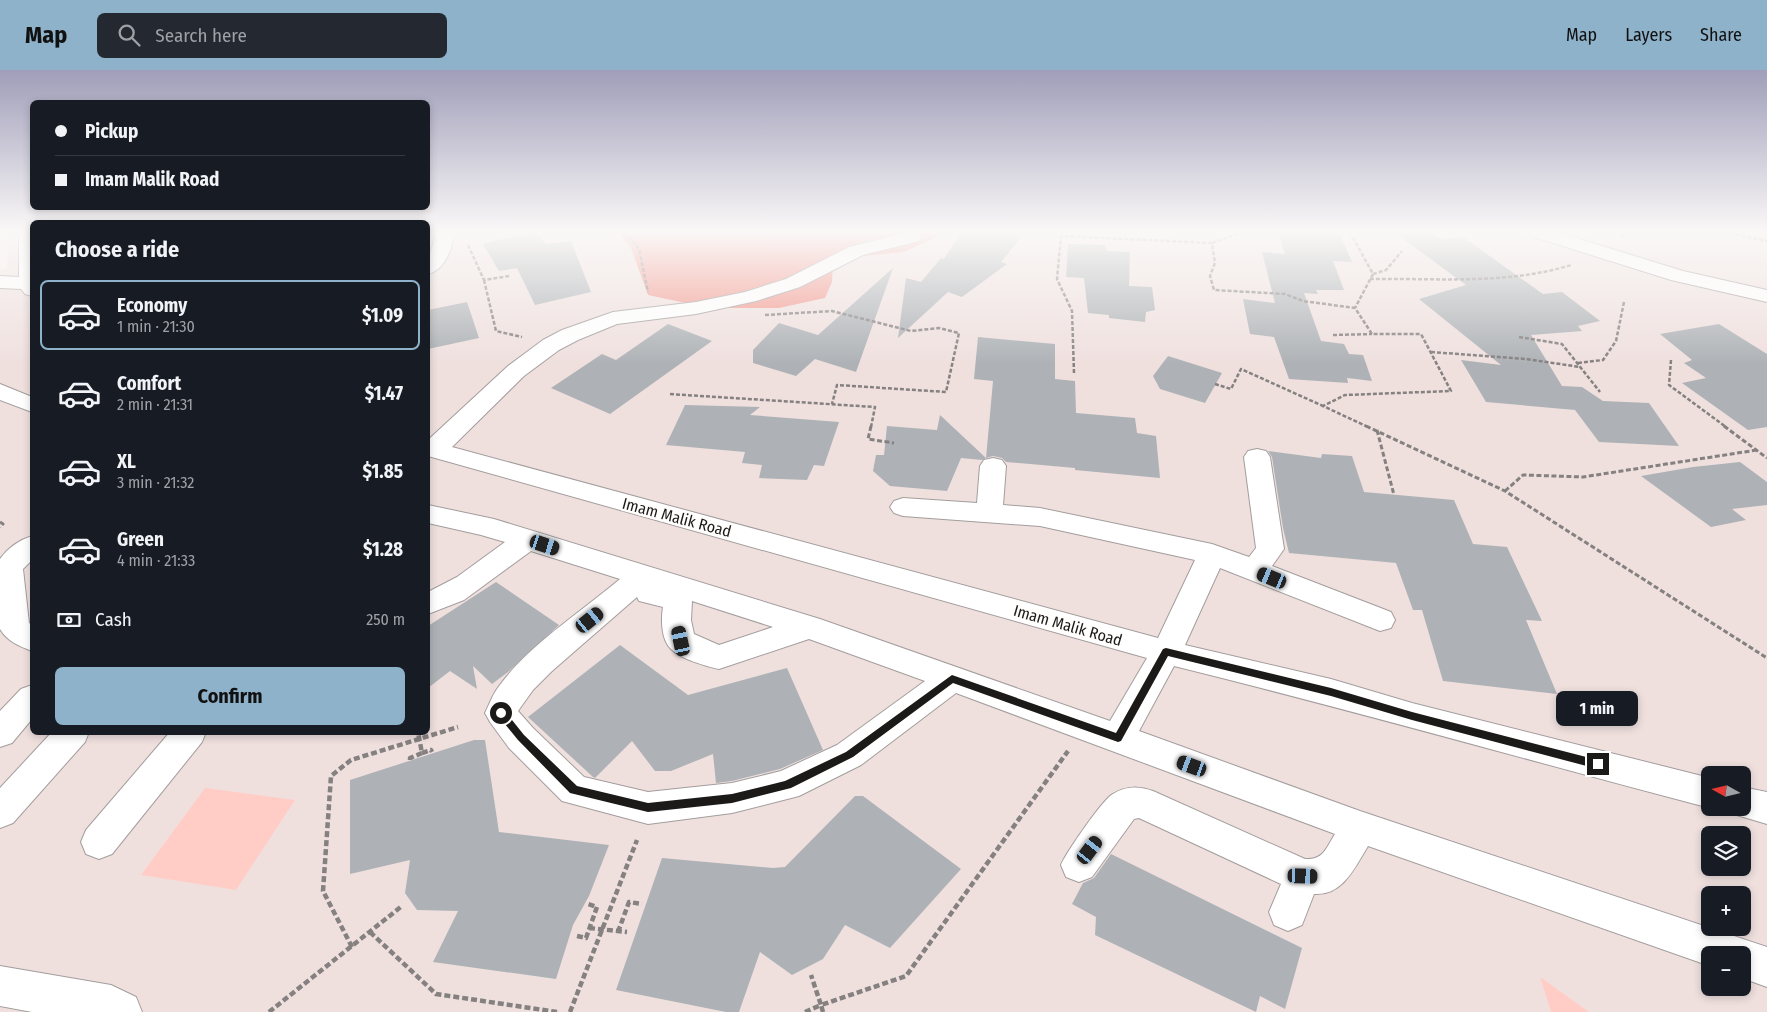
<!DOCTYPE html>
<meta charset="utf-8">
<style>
:root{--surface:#171b24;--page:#242831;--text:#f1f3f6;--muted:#9ea1a6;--line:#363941;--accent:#8eb2ca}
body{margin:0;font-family:"Fira Sans Condensed",sans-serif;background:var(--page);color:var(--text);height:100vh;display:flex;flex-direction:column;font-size:19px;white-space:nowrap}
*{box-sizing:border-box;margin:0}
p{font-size:16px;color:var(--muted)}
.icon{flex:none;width:28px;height:28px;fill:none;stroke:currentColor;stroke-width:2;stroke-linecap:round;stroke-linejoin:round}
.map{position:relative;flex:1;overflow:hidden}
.details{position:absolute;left:30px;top:150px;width:400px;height:515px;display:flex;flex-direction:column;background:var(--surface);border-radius:8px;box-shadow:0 2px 8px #0003}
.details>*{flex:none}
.guide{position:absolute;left:30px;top:30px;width:400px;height:110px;border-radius:8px;box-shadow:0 2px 8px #0003;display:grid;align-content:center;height:110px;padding:0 25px;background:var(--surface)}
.needle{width:32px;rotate:278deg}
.fabs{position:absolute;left:1701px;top:696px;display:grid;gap:10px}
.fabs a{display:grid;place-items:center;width:50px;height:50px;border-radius:8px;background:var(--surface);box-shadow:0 2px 8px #0003;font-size:25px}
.end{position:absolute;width:22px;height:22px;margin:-11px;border:6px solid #1c1a19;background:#fff;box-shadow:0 0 0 2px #fff}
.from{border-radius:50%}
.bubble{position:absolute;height:35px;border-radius:8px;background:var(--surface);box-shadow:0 2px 8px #0003;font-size:16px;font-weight:700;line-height:35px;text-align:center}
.car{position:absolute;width:15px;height:30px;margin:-15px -8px;border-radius:6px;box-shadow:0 0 4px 1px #0007;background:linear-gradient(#222 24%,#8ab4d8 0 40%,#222 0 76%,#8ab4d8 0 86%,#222 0)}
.guide b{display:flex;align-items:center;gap:18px;height:48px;font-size:19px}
.guide b+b{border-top:1px solid var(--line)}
.guide i{width:12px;height:12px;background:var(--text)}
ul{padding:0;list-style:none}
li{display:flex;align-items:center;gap:15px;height:70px;margin:0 10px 8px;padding:0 15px;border:2px solid transparent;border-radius:8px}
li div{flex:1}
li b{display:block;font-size:19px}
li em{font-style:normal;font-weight:700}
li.current{border-color:var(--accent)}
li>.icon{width:45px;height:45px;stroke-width:1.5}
h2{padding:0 25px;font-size:22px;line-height:60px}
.pay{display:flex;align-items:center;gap:12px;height:55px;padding:0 25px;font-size:19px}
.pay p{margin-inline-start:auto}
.action{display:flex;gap:10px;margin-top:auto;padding:10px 25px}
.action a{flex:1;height:58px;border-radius:8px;background:var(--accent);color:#111;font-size:20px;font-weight:700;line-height:58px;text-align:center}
header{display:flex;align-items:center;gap:30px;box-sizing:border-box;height:70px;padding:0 25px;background:var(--accent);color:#111}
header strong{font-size:24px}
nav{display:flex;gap:28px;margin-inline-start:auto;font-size:18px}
.search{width:350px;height:45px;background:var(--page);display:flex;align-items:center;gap:12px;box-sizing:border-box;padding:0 18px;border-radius:8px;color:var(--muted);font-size:19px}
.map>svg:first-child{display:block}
</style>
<header>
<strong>Map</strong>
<div class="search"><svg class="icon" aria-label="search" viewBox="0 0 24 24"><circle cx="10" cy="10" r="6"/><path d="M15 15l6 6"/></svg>Search here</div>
<nav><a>Map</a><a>Layers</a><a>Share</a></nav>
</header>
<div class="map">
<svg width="1767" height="942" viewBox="0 0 1767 942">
<rect width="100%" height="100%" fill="#f5efee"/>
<path fill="#efe0de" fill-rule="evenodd" d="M9,162H32V662H428V162H1767V942H0V200L7,199ZM1710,705H1742V738H1710ZM1710,765H1742V798H1710ZM1710,825H1742V858H1710ZM1710,885H1742V918H1710Z"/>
<g fill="#ffcdc6">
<polygon points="205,718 295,730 236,820 141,805"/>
<polygon points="1540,907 1589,942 1551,942"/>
</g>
<polygon fill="#f2968c" points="618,162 939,162 937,167 904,182 833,189 832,212 825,228 779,238 709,238 648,225 631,178"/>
<g fill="#aeb2b6">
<polygon points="531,162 536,162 546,174 571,171 591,222 535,235 517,198 499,201 483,174"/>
<polygon points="961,162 1025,162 1001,192 1007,194 962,227 948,222 898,268 906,208 921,212 941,188 944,189"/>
<polygon points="1278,162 1339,162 1352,192 1333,191 1344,220 1316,220 1318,224 1304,223 1321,271 1344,274 1349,284 1363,285 1372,311 1347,308 1348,313 1289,309 1274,267 1250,264 1243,229 1275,233 1262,182 1285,184"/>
<polygon points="1394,162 1429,162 1441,169 1463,167 1543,224 1562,222 1600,251 1578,256 1582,261 1531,265 1562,316 1582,317 1603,331 1649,333 1679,376 1599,372 1575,340 1486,332 1461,290 1501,295 1419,229 1466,215"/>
<polygon points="1068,174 1105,175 1107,181 1130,182 1129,216 1152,217 1155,240 1146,242 1145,252 1109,248 1109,245 1088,243 1084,208 1066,207"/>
<polygon points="893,198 856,302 815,289 796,306 753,293 753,280 779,253 818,265"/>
<polygon points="467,232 479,268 428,279 428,240"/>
<polygon points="668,254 712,271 610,344 551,318 602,284 616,290"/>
<polygon points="1719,254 1767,284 1767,357 1748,360 1682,313 1706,308 1684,293 1692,290 1660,264"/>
<polygon points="978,267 1055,274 1055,309 1075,311 1076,343 1135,348 1137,363 1156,366 1160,408 1075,400 1075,398 1006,392 1002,388 993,386 986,388 993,311 974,309"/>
<polygon points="1168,286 1222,303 1205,333 1160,319 1153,306"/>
<polygon points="685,335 760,337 750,345 839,352 824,396 814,395 807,410 759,408 762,395 742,393 745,382 666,375"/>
<polygon points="940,345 986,388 982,390 961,388 947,421 890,416 873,401 876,385 884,385 887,356 937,360"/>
<polygon points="1268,381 1321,388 1322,384 1352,386 1364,422 1454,430 1473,474 1507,477 1542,551 1526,550 1557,624 1443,611 1422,540 1413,540 1396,493 1289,483 1283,458 1272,387"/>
<polygon points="1740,392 1767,412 1767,435 1732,439 1746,450 1711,457 1641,406 1693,397"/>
<polygon points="496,512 559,555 508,602 492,614 473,596 477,619 450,601 428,618 428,556"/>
<polygon points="620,575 688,625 787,598 823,680 780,699 732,711 716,713 713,684 671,701 655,701 632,671 595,708 593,707 528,647"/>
<polygon points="474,670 485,670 499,762 609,775 589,826 573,855 556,909 433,892 458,841 417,840 405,823 410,790 350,804 350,710"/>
<polygon points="855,726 863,726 961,799 890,878 845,855 823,889 792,905 760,882 739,942 726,942 616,920 662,788 773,798 785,797"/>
<polygon points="1111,784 1302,878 1285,939 1260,926 1256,942 1095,865 1096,847 1072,834 1083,813 1094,808"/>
</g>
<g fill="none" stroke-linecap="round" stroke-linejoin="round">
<defs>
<g id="minor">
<polygon points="19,162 32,162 32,226 25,224 21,219 0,218 0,206 19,207"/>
<path d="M436,162H454C453,178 445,200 428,204C426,185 434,179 436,162Z"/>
<path d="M909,162L919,163L921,167L919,171L863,185L800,217L756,231L696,244L617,254L578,270L559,280L524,306L452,377L1158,568L1195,490L1040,456L903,446L894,443L890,437L894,431L903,428L977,433L980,396L984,390L993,388L1002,390L1006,396L1003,435L1040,438L1212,474L1249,487L1256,478L1244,387L1248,381L1257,379L1266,381L1270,387L1284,479L1272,496L1391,542L1395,550L1391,558L1380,561L1220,498L1185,575L1331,609L1412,633L1710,708V738H1712H1710C1531,691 1353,640 1174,596L1139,661L1360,741L1767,877V917L1742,908V885H1710V896L1368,776C1355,797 1343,826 1314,824L1302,855L1288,861L1274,855L1269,842L1281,814L1139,748L1134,749L1092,807L1079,812L1066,807L1061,795C1066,783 1103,729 1113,724C1125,716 1140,716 1153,721L1305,789C1324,790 1326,778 1335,764L956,623L861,695L799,726L732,743L648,754L562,731L509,678L490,652L485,643C489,635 492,626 497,619C526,577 581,542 620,509L531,481L464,530L428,544V522L457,507L505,472L481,465L428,453V435L494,449L820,549L1110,651L1147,588L428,386V370L508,296L543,270L562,260L613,242L696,232L745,222L786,209L849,177ZM637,527L639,531L663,537C661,549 661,570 671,579C681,589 705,596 719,599L809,569L925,611L837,675L781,701L732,713L648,722L584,707L533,658L518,641L533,620L552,601ZM692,531L773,557L719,575L694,564L691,550Z"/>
<polygon points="1529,162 1557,162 1683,201 1767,220 1767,232 1671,210 1531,166"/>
<polygon points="0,314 32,327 32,342 0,330"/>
<path d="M32,466V490L23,499L29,553L32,555V581C19,576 7,571 0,559V489C8,478 19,470 32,466Z"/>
<polygon points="32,615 32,649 12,673 0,677 0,641 21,619"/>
<polygon points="52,662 89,662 85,672 13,753 0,758 0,718"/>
<polygon points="170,662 206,662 202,672 112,784 99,789 86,784 81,772 86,760"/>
<polygon points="1742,717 1767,722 1767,754 1730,743 1727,738 1742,738"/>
<polygon points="0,896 111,915 136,927 142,942 32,942 0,936"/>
</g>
</defs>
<use href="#minor" stroke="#a39d9d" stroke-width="2"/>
<g stroke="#858180" stroke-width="2.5" stroke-dasharray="4 2" stroke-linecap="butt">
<polyline points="624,162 639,179 648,222"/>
<polyline points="1350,162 1373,204 1355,238"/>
<polyline points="1724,162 1767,171"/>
<polyline points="1621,166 1628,162"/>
<polyline points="1212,173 1243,162"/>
<polyline points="468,175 484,210 509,206"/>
<polyline points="1373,204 1386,200 1402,181"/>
<path d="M1370,209C1436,208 1507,215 1571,195"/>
<polyline points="484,210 496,261 522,267"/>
<polyline points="765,245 832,241 911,261 939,258 959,263 946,322 837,315 832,334"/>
<polyline points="1333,265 1372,264"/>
<polyline points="1519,267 1562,274 1600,322"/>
<polyline points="1431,282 1526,289 1580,297"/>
<polyline points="1671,290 1669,315 1726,357"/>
<polyline points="1578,293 1603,290 1616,271 1624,232"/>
<polyline points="1074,303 1072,241 1057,209 1061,166 1212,173 1215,193 1210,206 1214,220 1285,224 1303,231 1355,238 1372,264 1421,264 1451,321 1345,325 1323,336 1368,357"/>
<polyline points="1215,314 1231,319 1241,299 1323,336"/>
<polyline points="670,324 875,337 871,357"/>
</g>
<g stroke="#858180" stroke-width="3" stroke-dasharray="5 2.5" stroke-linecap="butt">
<polyline points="871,356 868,369 894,373"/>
<polyline points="1366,356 1505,421 1767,588"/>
<polyline points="1724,356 1767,388"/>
<polyline points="1377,360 1394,425"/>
<polyline points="1505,421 1523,405 1583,407 1757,380"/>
<polyline points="0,452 3,454 0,457"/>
</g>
<g stroke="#858180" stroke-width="4.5" stroke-dasharray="6 3" stroke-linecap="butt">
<polyline points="422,683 431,680 432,682"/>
<polyline points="410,690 410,688 422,683 418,662"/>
<polyline points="589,858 627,862"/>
<polyline points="370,862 436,924 557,942"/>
<polyline points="618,862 629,832 642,834"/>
<polyline points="577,866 586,868 597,837 588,834"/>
<polyline points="352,877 323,821 331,706 351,690 458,657"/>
<polyline points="269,942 402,836"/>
<polyline points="570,942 637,770"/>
<polyline points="805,942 821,935 811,905"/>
<polyline points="823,942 821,935 906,906 1068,681"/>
</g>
<use href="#minor" fill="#fff" fill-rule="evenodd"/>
</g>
<linearGradient id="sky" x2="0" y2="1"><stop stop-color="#a09eb9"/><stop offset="0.55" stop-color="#faf8f7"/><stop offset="1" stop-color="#faf8f7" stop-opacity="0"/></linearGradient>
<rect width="1767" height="294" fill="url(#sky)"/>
<polygon fill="#1c1a19" points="1166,578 1331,618 1412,642 1598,690 1603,694 1598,699 1412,650 1331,626 1168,586 1121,671 1118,672 953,613 853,687 791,718 732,733 648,742 570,723 518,670 496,643 497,640 504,640 524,665 577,716 648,733 732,724 785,711 846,682 952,605 1116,663 1163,579"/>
<g text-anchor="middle" stroke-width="4.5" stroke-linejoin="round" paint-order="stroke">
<g font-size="16" fill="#1c1a19" stroke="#fffefd">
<text transform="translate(677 447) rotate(15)" y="6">Imam Malik Road</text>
<text transform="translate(1068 555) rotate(16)" y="6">Imam Malik Road</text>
</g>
</g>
</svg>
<div class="fabs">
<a><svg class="needle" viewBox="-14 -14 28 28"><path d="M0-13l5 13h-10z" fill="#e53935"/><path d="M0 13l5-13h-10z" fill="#9ea1a6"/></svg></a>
<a><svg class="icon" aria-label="layers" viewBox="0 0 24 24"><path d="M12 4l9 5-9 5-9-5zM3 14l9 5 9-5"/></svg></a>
<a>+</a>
<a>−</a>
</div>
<i class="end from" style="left:501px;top:643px"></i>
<i class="end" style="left:1598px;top:694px"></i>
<div class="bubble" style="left:1556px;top:621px;width:82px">1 min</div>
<i class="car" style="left:545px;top:475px;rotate:108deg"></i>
<i class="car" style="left:1272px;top:508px;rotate:292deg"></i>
<i class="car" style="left:590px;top:550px;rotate:51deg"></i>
<i class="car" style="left:681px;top:571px;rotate:348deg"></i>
<i class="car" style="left:1192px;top:696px;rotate:290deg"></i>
<i class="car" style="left:1090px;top:780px;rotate:37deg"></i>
<i class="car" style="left:1303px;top:806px;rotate:92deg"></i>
<div class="guide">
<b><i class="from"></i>Pickup</b>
<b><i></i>Imam Malik Road</b>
</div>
<section class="details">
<h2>Choose a ride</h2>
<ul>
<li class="current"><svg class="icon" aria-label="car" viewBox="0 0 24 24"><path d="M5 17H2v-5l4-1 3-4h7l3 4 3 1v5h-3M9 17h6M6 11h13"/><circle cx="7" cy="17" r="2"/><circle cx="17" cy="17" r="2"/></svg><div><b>Economy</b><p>1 min · 21:30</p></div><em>$1.09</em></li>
<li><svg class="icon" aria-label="car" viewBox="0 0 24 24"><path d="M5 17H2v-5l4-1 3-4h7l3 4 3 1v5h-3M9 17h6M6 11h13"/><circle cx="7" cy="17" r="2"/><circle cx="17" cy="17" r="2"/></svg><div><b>Comfort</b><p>2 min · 21:31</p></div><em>$1.47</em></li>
<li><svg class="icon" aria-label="car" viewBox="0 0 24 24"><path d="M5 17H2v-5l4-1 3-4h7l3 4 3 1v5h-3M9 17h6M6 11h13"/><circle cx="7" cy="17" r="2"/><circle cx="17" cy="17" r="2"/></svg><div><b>XL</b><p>3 min · 21:32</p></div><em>$1.85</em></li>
<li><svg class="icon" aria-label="car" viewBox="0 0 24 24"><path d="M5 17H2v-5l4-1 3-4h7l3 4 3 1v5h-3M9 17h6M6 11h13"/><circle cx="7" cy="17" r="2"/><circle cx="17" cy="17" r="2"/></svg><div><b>Green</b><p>4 min · 21:33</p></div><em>$1.28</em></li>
</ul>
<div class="pay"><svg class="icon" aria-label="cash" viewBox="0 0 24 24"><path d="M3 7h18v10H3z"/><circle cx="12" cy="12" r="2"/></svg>Cash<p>250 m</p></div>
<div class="action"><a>Confirm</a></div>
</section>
</div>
